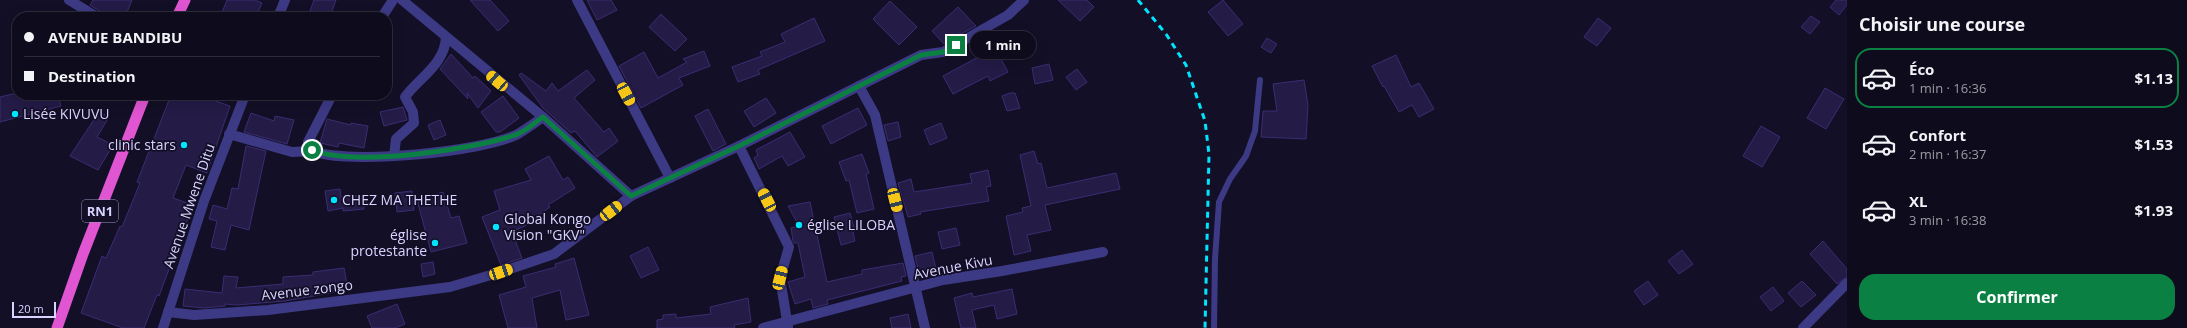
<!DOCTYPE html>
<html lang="fr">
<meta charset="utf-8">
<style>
:root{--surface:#0e0b1c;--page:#171425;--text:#f1f3f6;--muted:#9b9ba3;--line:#2e2b3b;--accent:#0b8043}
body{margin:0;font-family:"Open Sans",sans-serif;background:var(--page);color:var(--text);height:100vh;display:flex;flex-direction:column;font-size:15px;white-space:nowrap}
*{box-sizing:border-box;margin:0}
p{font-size:13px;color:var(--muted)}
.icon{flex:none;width:22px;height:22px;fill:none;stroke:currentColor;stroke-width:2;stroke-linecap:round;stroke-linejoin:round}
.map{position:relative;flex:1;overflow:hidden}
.sheet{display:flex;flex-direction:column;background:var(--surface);width:340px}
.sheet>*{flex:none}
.guide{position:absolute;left:12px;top:12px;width:380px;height:88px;border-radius:16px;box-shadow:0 4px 16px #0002,0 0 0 1px var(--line);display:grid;align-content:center;height:88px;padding:0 12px;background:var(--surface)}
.scale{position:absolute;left:12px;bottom:10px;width:44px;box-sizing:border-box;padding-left:4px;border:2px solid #d9d4ff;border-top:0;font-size:11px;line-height:14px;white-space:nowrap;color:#d9d4ff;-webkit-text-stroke:3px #130f26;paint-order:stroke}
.end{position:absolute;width:18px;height:18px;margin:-9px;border:5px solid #0b8043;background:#fff;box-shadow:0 0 0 2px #fff}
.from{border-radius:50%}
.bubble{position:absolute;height:28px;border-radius:14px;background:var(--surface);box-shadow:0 4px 16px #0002,0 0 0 1px var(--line);font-size:13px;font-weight:700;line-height:28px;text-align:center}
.car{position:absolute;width:12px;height:24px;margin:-12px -6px;border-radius:5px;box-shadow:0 0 3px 1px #0007;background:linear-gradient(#f5c518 24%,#345 0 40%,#f5c518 0 76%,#345 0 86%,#f5c518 0)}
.guide b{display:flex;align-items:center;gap:14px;height:38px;font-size:15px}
.guide b+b{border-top:1px solid var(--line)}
.guide i{width:10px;height:10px;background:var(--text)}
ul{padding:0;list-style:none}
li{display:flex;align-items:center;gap:12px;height:60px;margin:0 8px 6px;padding:0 4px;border:2px solid transparent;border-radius:16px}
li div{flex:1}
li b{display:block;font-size:15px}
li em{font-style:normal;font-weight:700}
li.on{border-color:var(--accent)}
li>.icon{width:36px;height:36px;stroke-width:1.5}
h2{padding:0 12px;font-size:18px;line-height:48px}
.action{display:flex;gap:8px;margin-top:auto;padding:8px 12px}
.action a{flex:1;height:46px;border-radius:16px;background:var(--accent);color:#fff;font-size:16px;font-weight:700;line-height:46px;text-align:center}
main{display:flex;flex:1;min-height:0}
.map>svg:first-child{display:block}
</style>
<main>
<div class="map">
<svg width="1847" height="328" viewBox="0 0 1847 328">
<rect width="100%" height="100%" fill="#130f26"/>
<g fill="#241b47" stroke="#3b2d73">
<polygon points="93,0 132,0 125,17 103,17 101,12 90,5"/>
<polygon points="227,0 255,0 262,3 256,17 220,17"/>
<polygon points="314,0 336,0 330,17 310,11"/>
<polygon points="470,0 490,0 509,21 498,31"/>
<polygon points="587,0 611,0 617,10 597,20"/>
<polygon points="1058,0 1087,0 1094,7 1080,21"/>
<polygon points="1223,0 1243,24 1228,36 1208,12"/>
<polygon points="1836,0 1847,0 1847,5 1839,15 1830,7"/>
<polygon points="890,1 917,27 899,45 873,19"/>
<polygon points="958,7 976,26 961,34 960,33 944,44 932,31"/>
<polygon points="661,14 687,39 675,51 649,27"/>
<polygon points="1811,16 1820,22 1810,34 1801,27"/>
<polygon points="814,18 825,41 758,70 760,74 738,82 732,67 762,56 760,52 785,42 781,34"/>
<polygon points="1598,18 1611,28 1597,46 1584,37"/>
<polygon points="1267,38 1277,44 1271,53 1261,47"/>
<polygon points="995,48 1008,72 990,81 988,76 953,94 943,76"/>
<polygon points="704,51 710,66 679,78 683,85 641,108 619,66 644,52 658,78 687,62 683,59"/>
<polygon points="451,54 473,78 475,76 491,91 478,108 467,93 468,99 440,69"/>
<polygon points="1396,55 1411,87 1419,83 1434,109 1419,117 1412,105 1399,112 1384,86 1383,87 1372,66"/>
<polygon points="1049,64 1053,80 1035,84 1032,68"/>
<polygon points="1077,69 1087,82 1076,90 1066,77"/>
<polygon points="587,70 595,80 574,98 604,132 609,128 618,141 597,157 575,131 571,133 543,108 519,75 521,73 546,91 552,83 558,91"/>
<polygon points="1304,80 1308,105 1306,139 1261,137 1263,111 1277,111 1273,84"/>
<polygon points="1825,88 1844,99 1826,129 1807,118"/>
<polygon points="17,93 17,95 58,95 61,106 0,122 0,97"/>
<polygon points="1010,93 1015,93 1020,108 1007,111 1002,96"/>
<polygon points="171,95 198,95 230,106 207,173 186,165 173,198 193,205 159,296 157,295 144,328 123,328 81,313 102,256 106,258 120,226 122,227 140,183 137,182"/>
<polygon points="503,96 519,118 500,132 496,132 481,112"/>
<polygon points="766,98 776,113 754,127 744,111"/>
<polygon points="403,107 407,120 384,126 380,112"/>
<polygon points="858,108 867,125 831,144 822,126"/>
<polygon points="708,109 726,144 713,151 695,116"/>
<polygon points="99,112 109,117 97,137 113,145 98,170 70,156"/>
<polygon points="251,113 274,121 275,116 294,120 287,144 244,132"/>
<polygon points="327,119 351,125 351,123 368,126 364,148 339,143 338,147 320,143"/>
<polygon points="440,120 446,135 434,140 428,125"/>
<polygon points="898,122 901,137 888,141 884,125"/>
<polygon points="941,123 947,138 930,145 924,130"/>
<polygon points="1761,126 1780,137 1762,167 1743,156"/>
<polygon points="790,132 805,157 788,166 782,156 759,169 754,158 758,155 756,150"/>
<polygon points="246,146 266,151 249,230 231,225 225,250 211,247 217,221 209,219 213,205 227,209 232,188 238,189"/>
<polygon points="1034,151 1038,164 1041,163 1047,188 1116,173 1120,189 1045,205 1051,230 1027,235 1031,251 1014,255 1006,216 1023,212 1022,208 1031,206 1020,155"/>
<polygon points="862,154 869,173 866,174 874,209 857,213 849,180 846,181 839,162"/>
<polygon points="549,156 563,180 568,177 575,188 548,205 550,207 526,224 527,225 512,232 522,258 501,265 482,217 500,210 494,191 531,180 525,169"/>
<polygon points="988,170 991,186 986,187 989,201 920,212 921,214 908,217 898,183 911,179 914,192 972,183 970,174"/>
<polygon points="340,189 341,197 367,195 368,202 364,203 364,209 343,211 343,208 328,211 325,191"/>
<polygon points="412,191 414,210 397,212 395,193"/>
<polygon points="443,192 451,218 459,216 467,243 431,252 417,200"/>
<polygon points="810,202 827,282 862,274 862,270 903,263 906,276 901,277 902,281 827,300 828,304 813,308 811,299 795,304 788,282 805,277 798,243 794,243 793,241 791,228 799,226 788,206"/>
<polygon points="850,213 855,231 853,232 855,241 841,245 834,217"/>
<polygon points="956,228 960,245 942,249 938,232"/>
<polygon points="1823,241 1847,269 1847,277 1837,284 1810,254"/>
<polygon points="648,247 659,270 641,278 630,256"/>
<polygon points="1682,250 1693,264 1679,274 1668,261"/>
<polygon points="932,252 936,269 919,273 915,256"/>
<polygon points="574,258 589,315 566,320 560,290 532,298 537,328 508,328 499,295 526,287 523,276 556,267 555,264"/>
<polygon points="433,262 435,274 423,277 421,264"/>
<polygon points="344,268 348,290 285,301 237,305 225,304 225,306 204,308 183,306 185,289 222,293 224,276 238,277 236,288 283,284 283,277 313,275 313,272"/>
<polygon points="1648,281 1658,295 1644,305 1634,291"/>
<polygon points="1802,281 1816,295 1801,307 1788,293"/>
<polygon points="1773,287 1784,301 1771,311 1760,297"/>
<polygon points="1012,289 1017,314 997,319 994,305 972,310 976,328 961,328 954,298 972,293 973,297"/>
<polygon points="748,298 751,322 734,325 735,328 657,328 657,320 663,319 663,315 676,314 676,318 711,314 710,307"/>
<polygon points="397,304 405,324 395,328 372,328 367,316"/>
<polygon points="908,314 911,328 892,328 890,318"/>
</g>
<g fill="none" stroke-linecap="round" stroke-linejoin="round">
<polyline stroke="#3d3a85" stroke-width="6" points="1214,328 1215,259 1219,202 1230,179 1246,156 1255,131 1260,80"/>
<g stroke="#3d3a85" stroke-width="10">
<polyline points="69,0 97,17"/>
<polyline points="402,0 543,117 631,196"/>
<polyline points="577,0 670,178"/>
<polyline points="278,17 285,0"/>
<polyline points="382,17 393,0"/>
<polyline points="859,86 875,115 925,328"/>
<path d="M332,95L308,142L312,151C349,165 483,152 518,134C526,129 535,123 543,117"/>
<polyline points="229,134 292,152 312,151"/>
<polyline points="739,146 789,247 780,278 788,327"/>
<path d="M394,156L396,139L414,123L413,112L405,97C419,78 445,64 446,37"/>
<polyline points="168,312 194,315 268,310 450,287 501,272 554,254 631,196 739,146 921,55 943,52 1008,15 1024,0"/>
<polyline points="163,328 204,201 245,95"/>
<polyline points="763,328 943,280 1002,271 1103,252"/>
<polyline points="1803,328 1847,283"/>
</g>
<g stroke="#e055d1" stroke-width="11">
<polyline points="177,17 185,0"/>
<polyline points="57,328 83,254 145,95"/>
</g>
<polyline stroke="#00e5ff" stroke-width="3" stroke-dasharray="6 5" stroke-linecap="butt" points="1138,0 1166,34 1186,65 1205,121 1209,154 1205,328"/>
</g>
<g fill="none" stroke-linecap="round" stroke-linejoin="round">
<path stroke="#0b8043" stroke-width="5" d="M312,150C355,167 471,150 515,135C525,132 534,123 543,117L631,196L739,146L921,55L943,52L956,45"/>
</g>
<g fill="#00e5ff" stroke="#130f26" stroke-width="1.5">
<circle cx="15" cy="114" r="4"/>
<circle cx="184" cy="145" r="4"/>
<circle cx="334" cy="200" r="4"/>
<circle cx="799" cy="225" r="4"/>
<circle cx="496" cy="227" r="4"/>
<circle cx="435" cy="243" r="4"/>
</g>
<g text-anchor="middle" stroke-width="3.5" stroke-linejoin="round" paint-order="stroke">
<rect fill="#130f26" stroke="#9e99be" stroke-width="1" x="82" y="200" width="36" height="22" rx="3"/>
<g font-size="13" font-weight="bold" fill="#d9d4ff">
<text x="100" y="216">RN1</text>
</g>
<g font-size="14" fill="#d9d4ff" stroke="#130f26" text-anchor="start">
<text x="23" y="119">Lisée KIVUVU</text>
<text x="176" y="150" text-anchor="end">clinic stars</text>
<text x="342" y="205">CHEZ MA THETHE</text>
<text x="504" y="224">Global Kongo<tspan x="504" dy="16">Vision "GKV"</tspan></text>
<text x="807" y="230">église LILOBA</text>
<text x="427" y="240" text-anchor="end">église<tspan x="427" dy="16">protestante</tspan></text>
</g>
<g font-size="14" fill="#d9d4ff" stroke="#130f26">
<text transform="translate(189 206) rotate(-71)" y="5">Avenue Mwene Ditu</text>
<text transform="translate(953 267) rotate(-11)" y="5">Avenue Kivu</text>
<text transform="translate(307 290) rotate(-7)" y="5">Avenue zongo</text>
</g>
</g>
</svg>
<div class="scale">20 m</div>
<i class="end from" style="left:312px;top:150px"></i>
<i class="end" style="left:956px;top:45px"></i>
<div class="bubble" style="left:970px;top:31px;width:66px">1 min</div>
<i class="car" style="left:497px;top:81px;rotate:311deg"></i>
<i class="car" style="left:626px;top:94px;rotate:152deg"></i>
<i class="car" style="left:767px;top:200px;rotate:333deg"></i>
<i class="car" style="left:895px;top:200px;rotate:166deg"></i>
<i class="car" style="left:611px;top:211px;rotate:52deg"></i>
<i class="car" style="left:501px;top:272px;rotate:71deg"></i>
<i class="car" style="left:780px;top:278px;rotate:14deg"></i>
<div class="guide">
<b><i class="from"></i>AVENUE BANDIBU</b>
<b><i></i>Destination</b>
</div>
</div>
<section class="sheet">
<h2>Choisir une course</h2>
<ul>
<li class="on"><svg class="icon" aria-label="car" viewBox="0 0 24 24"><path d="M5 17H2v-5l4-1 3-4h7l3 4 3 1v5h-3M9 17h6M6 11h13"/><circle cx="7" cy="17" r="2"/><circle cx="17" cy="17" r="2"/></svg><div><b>Éco</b><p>1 min · 16:36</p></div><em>$1.13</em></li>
<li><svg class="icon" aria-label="car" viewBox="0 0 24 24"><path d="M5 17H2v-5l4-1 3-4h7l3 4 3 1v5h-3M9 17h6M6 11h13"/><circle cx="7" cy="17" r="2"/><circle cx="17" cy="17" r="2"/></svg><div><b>Confort</b><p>2 min · 16:37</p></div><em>$1.53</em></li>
<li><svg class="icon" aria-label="car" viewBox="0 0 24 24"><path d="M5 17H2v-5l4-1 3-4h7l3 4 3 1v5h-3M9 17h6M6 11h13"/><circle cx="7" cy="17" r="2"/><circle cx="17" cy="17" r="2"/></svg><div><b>XL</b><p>3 min · 16:38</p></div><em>$1.93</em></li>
</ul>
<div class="action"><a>Confirmer</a></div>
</section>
</main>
